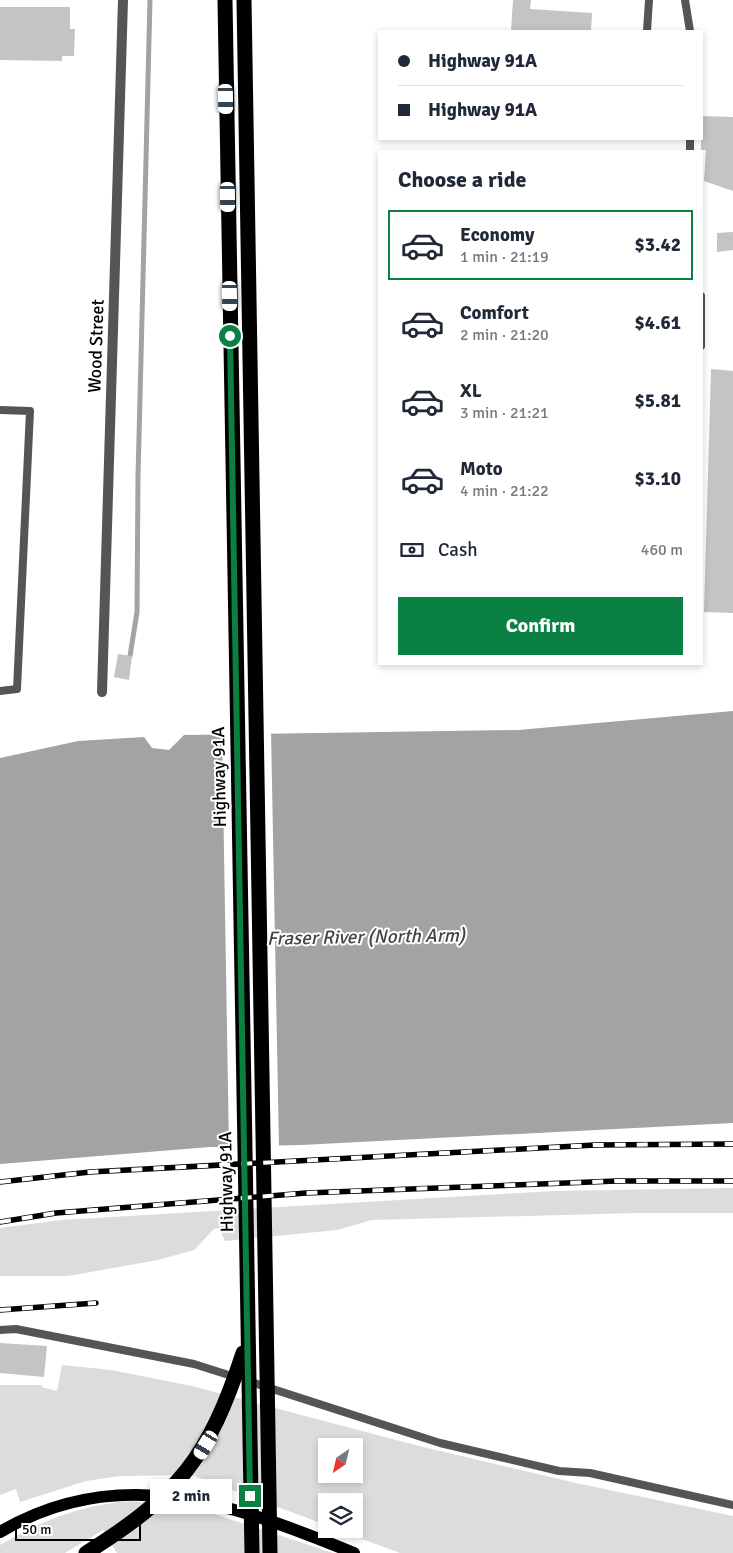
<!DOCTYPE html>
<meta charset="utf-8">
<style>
:root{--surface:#fff;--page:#f2f2f3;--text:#1f2937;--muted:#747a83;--line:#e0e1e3;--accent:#0b8043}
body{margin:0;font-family:Signika,sans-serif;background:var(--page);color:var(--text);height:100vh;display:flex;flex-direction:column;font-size:19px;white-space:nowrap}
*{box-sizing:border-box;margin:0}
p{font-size:16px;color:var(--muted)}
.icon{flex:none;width:28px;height:28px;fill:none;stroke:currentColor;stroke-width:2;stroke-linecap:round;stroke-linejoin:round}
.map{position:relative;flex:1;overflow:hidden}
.panel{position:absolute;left:378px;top:150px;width:325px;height:515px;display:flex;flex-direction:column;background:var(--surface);border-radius:0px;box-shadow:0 2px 8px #0003}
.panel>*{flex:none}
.hud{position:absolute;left:378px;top:30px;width:325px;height:110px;border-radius:0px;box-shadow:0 2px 8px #0003;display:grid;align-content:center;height:110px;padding:0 20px;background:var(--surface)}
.needle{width:32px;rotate:214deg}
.buttons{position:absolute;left:318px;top:1438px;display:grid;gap:10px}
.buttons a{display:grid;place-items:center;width:45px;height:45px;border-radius:0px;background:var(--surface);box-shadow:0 2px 8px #0003;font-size:25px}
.scale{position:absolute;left:15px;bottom:12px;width:126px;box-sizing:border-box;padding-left:5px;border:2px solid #000;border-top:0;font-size:14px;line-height:18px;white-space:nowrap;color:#000;-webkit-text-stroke:4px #fff;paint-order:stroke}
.end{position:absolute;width:22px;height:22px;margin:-11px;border:6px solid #0b8043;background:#fff;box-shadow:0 0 0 2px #fff}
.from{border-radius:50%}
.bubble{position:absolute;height:35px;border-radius:0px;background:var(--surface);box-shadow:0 2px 8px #0003;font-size:16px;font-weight:700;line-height:35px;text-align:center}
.car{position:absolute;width:15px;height:30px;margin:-15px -8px;border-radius:6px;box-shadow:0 0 4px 1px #0007;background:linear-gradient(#fff 24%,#345 0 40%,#fff 0 76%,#345 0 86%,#fff 0)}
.hud b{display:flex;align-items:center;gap:18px;height:48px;font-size:19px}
.hud b+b{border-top:1px solid var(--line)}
.hud i{width:12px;height:12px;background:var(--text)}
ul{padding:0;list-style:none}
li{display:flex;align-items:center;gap:15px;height:70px;margin:0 10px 8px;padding:0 10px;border:2px solid transparent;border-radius:0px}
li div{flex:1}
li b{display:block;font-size:19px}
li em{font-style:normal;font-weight:700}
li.on{border-color:var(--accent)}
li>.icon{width:45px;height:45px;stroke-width:1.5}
h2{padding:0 20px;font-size:22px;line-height:60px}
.pay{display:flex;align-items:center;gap:12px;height:55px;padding:0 20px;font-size:19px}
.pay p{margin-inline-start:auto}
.button{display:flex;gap:10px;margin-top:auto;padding:10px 20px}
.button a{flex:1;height:58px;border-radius:0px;background:var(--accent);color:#fff;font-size:20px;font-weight:700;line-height:58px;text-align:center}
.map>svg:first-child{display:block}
</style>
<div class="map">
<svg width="733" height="1553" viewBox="0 0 733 1553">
<rect width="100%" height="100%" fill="#fff"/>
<g fill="#dcdcdc" fill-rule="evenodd">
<polygon points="733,1188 733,1213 638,1213 372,1220 337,1230 225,1241 219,1228 214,1229 194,1250 158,1260 68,1276 0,1276 0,1228 61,1220 553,1191"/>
<path d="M62,1365L111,1370L192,1386L419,1446L576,1483L733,1516V1553H400L335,1529H354V1501H326V1525L192,1475L120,1476L86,1481L20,1502L16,1489L0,1495V1385H42V1387L57,1391ZM326,1446H354V1474H326Z"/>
<path d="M133,1501L205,1511L333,1553H117L103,1530L65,1553H0V1545C42,1520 84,1504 133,1501Z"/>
</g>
<polygon fill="#a3a3a3" points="733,711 733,1123 301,1145 210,1147 0,1164 0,758 78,741 144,737 152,748 169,750 184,735 518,730"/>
<polygon fill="#fff" points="271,731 279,1148 229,1149 222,732"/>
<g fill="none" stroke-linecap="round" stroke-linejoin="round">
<polyline stroke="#a3a3a3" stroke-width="5" points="130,656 137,612 138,477 150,0"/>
</g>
<g fill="#c4c4c4">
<polygon points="513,0 531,0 530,9 592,13 591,31 511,31"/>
<polygon points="0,7 70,7 70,29 75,29 74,56 62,56 62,61 0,60"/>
<polygon points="701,116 733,117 733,191 704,181 706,150 701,150"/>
<polygon points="733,232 733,250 717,252 717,233"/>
<polygon points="711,369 733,371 733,613 704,612"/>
<polygon points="118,654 132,656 129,680 114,677"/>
<polygon points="0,1343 47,1346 44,1377 0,1373"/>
</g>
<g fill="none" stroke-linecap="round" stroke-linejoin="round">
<g stroke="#555" stroke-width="8">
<polyline points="685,0 690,31"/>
<polyline points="647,31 649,0"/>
<polyline points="690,151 690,139"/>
<polyline points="701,296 701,346"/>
<polyline points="0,410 30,411 17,689 0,691"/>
<polyline points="0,1330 16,1329 194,1364 235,1377"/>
<polyline points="248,1381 440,1443 559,1471 590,1473 733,1505"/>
</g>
<polyline stroke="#555" stroke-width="10" points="102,692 123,0"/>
<path stroke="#000" stroke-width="12" d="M0,1532C120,1461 236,1505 354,1553"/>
<g stroke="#000" stroke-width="15">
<polyline points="225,0 252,1553"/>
<polyline points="244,0 270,1553"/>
<path d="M86,1553C179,1495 209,1457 243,1353"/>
</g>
<defs>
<g id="rail">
<polyline points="0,1182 90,1172 595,1145 733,1144"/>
<polyline points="0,1222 56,1213 306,1193 617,1181 733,1181"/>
<polyline points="0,1310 96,1303"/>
</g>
</defs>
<use href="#rail" stroke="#000" stroke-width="5.5"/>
<use href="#rail" stroke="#fff" stroke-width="4" stroke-dasharray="11" stroke-linecap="butt"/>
</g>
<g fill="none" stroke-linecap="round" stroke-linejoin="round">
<polyline stroke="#0b8043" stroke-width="6" points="230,336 250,1496"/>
</g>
<g text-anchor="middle" stroke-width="4" stroke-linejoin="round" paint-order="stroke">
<g font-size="18" fill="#000" stroke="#fff">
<text transform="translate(96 346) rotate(-88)" y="6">Wood Street</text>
<text transform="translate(219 777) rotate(-91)" y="6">Highway 91A</text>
<text transform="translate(226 1182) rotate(-91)" y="6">Highway 91A</text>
</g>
<g font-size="19" font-style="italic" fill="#444" stroke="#fff">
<text transform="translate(366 936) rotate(-1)" y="7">Fraser River (North Arm)</text>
</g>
</g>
</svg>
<div class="buttons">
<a><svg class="needle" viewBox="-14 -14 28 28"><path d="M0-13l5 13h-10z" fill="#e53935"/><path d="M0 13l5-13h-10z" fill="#747a83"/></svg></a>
<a><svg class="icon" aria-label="layers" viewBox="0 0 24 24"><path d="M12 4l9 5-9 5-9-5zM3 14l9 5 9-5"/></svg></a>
</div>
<div class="scale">50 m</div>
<i class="end from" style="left:230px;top:336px"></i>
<i class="end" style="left:250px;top:1496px"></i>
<div class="bubble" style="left:150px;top:1479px;width:82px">2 min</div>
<i class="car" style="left:226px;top:99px;rotate:179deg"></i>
<i class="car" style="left:228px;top:197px;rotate:179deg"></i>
<i class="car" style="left:230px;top:296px;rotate:179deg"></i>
<i class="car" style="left:206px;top:1445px;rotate:211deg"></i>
<div class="hud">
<b><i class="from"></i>Highway 91A</b>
<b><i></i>Highway 91A</b>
</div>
<section class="panel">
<h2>Choose a ride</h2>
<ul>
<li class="on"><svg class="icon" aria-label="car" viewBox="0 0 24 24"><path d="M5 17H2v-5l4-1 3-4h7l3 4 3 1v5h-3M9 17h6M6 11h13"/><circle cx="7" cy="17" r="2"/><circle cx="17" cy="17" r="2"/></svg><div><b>Economy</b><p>1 min · 21:19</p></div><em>$3.42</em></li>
<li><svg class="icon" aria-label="car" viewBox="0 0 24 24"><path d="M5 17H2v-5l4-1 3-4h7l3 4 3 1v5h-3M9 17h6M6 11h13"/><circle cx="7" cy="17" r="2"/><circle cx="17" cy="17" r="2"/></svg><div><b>Comfort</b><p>2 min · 21:20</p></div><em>$4.61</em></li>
<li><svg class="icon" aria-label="car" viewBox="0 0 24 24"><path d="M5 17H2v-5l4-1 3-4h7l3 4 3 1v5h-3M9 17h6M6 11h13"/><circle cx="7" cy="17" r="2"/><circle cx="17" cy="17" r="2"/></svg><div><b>XL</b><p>3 min · 21:21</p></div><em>$5.81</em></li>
<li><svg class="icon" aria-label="car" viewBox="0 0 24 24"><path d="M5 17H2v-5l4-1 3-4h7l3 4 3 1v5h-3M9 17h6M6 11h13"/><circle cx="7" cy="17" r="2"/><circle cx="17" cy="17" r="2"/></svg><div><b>Moto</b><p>4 min · 21:22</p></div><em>$3.10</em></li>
</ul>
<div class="pay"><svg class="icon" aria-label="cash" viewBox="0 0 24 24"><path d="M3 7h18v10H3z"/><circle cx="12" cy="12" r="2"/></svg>Cash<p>460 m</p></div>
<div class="button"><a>Confirm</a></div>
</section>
</div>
